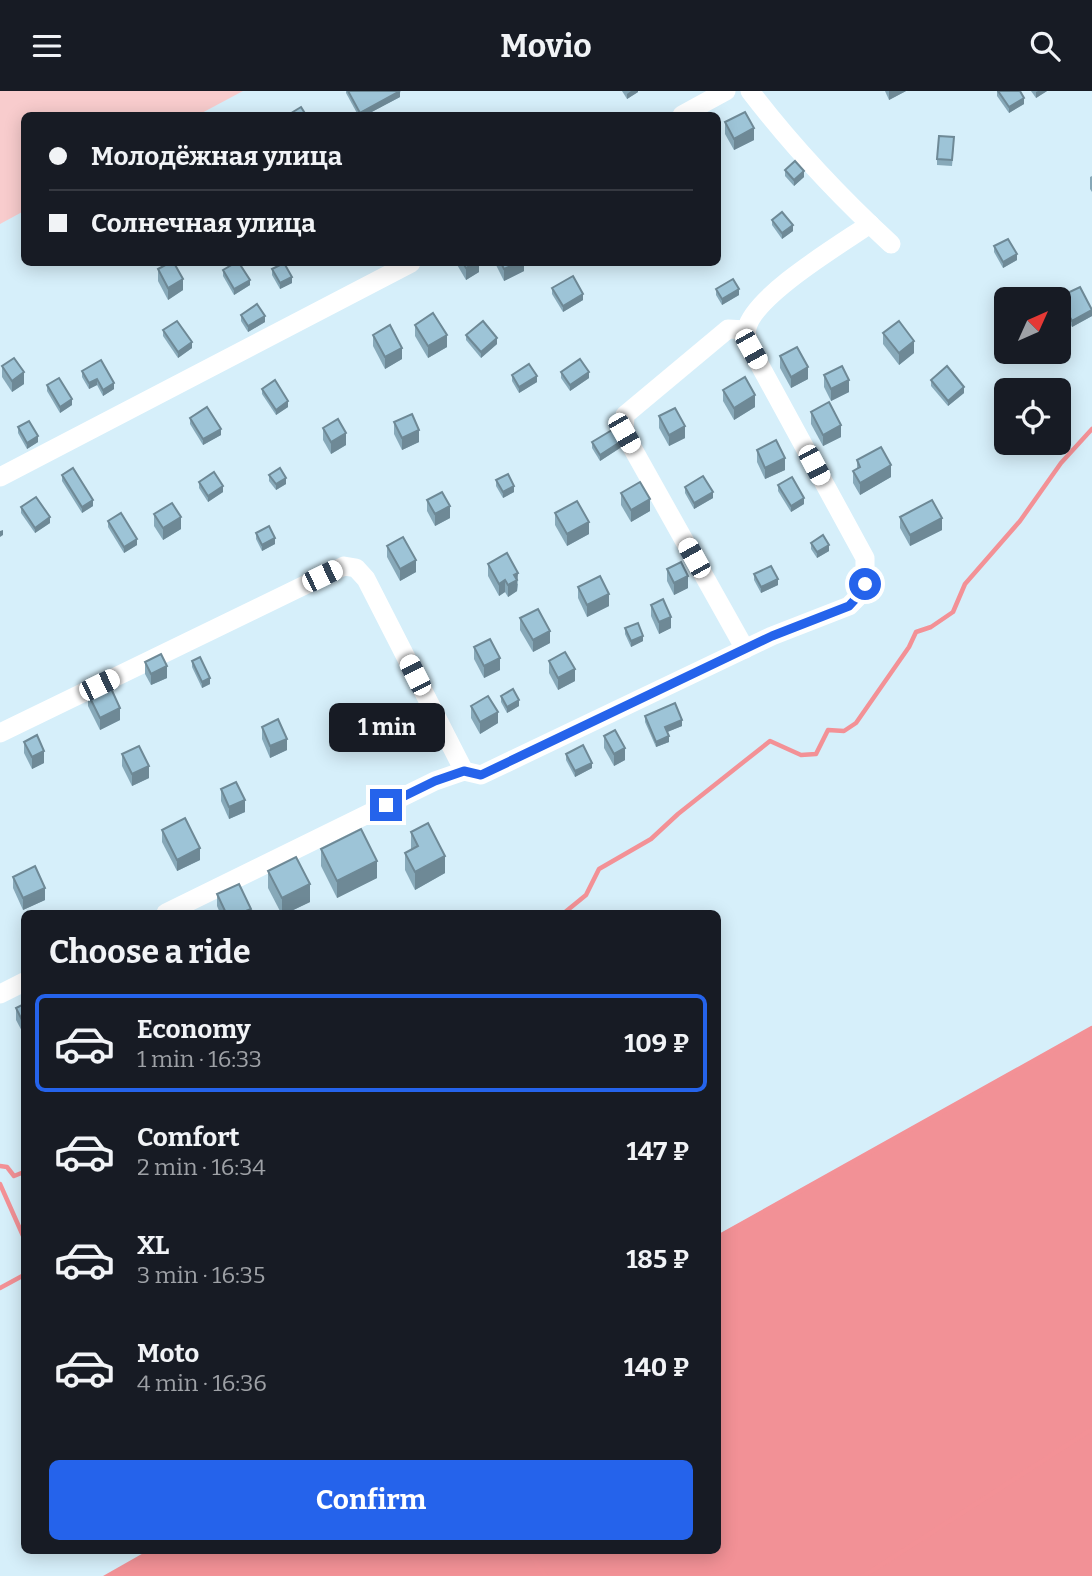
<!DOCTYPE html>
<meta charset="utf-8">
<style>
:root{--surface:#171b24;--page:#20242c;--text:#f1f3f6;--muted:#9ea1a6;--line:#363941;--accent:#2563eb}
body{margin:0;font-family:Bitter,serif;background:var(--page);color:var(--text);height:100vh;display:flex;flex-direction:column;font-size:26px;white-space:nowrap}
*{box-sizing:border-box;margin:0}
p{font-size:23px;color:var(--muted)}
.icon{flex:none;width:38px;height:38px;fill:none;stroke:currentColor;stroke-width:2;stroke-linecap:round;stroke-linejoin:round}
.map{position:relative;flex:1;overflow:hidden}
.sheet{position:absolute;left:21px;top:819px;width:700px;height:644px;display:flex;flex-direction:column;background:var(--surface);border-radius:10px;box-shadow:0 4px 18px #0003}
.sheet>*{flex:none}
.guide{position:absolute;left:21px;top:21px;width:700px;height:154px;border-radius:10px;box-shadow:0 4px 18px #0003;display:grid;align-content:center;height:154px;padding:0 28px;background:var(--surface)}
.needle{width:46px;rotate:45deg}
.fabs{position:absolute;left:994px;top:196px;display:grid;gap:14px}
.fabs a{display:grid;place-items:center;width:77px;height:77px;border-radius:10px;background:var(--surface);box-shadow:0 4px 18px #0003;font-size:35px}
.end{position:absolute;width:32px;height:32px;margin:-16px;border:9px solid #2563eb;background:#fff;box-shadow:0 0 0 4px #fff}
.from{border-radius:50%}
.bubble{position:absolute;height:49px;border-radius:10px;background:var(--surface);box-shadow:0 4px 18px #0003;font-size:23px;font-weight:700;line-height:49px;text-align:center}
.car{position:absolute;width:21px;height:42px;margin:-21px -10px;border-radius:9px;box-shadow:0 0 5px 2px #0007;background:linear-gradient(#fff 24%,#345 0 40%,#fff 0 76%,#345 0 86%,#fff 0)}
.guide b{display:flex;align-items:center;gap:24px;height:66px;font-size:26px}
.guide b+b{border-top:2px solid var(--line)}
.guide i{width:18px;height:18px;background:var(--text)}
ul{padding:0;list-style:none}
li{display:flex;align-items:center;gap:21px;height:98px;margin:0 14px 10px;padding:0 14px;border:4px solid transparent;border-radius:10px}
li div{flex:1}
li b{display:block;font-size:26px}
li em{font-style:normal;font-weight:700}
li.current{border-color:var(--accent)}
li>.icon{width:63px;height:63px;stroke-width:1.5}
h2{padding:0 28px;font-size:32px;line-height:84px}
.cta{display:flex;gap:14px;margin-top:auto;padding:14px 28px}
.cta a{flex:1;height:80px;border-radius:10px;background:var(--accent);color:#fff;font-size:28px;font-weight:700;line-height:80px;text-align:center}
header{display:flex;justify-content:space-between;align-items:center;height:91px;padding:0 28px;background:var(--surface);font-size:32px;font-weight:700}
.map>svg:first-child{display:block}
</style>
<header><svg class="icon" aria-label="menu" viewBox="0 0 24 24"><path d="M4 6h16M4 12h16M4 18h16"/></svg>Movio<svg class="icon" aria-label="search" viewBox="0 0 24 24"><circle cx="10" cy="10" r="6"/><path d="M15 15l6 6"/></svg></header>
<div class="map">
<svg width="1092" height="1485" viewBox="0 0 1092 1485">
<rect width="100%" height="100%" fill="#d6effa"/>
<polygon fill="#f8cccd" points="0,0 243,0 198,24 24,24 24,120 0,133"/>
<polygon fill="#f29196" points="1092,938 1092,1485 103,1485 147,1460 718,1460 718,1144"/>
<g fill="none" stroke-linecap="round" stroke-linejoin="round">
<g stroke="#f39196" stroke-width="4.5">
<polyline points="564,822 586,804 599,778 651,748 678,723 770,650 801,664 816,663 828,639 844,640 856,632 909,556 916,541 931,536 953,521 965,493 1020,430 1061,372 1092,338"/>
<polyline points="0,1075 7,1076 14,1085 24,1081"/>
<polyline points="0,1093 24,1147"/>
<polyline points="718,1146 1092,937"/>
<polyline points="0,1197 24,1184"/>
<polyline points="528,1460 546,1485"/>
<polyline points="113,1485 158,1460"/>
<polyline points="864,1485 1092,1338"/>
</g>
<g stroke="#fff" stroke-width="19">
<path d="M750,0C792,55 840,106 891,153"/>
<polyline points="682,24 726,0"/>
<polyline points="0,386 411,172"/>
<polyline points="745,558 624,342 625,324 728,238 746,239"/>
<polyline points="0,642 344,475 356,477 366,488 464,680"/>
<path d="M464,680L481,684L772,545L849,515L861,503L865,493V467L751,258C749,252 745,243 747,237C755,204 841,153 870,133"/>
<polyline points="166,822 435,690 464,680"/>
<polyline points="0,903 24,891"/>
</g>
</g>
<g fill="#87a9b9">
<polygon points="346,0 400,0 400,6 366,24 358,24 346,2"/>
<polygon points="622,0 638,0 638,1 627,8"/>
<polygon points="885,0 906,0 889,9"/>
<polygon points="997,0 1020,0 1024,13 1009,22 997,5"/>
<polygon points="1031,0 1047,0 1036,7"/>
<polygon points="725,31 754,49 734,59 725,43"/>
<polygon points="954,52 952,75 937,74 937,68"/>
<polygon points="785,79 804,86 794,95 785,85"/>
<polygon points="1092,85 1092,101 1090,98 1090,86"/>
<polygon points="772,129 793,140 782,148 772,134"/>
<polygon points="994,155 1017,169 1003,177 994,161"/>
<polygon points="456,172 479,172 479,181 466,189"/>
<polygon points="495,172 524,172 524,180 504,190"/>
<polygon points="158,178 183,199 168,209 158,190"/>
<polygon points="272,178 292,192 280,198 272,184"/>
<polygon points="223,179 250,194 234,204 223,185"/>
<polygon points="552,197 583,209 563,221 552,203"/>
<polygon points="716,198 739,204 722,214 716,204"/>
<polygon points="1059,206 1092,225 1072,236 1059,212"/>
<polygon points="241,224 265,231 248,241 241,230"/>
<polygon points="415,234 447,256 428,267 415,245"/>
<polygon points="163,239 192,257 178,267 163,245"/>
<polygon points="883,242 914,262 899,274 883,253"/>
<polygon points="373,244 402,268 385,278 373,255"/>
<polygon points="466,244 497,253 481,267 466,249"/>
<polygon points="780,265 808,288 791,297 780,277"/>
<polygon points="2,275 24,293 12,301 2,286"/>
<polygon points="82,280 114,298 103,305 97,294 89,298 82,286"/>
<polygon points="561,281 589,287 570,300 561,287"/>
<polygon points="512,284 537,291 519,302 512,290"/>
<polygon points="824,284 849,301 831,310 824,296"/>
<polygon points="931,289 964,302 948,315 931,295"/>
<polygon points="47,294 72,314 60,322 47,300"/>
<polygon points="262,298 288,316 276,324 262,303"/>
<polygon points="723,299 755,316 734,329 723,310"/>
<polygon points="811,321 841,346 823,355 811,333"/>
<polygon points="659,325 685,347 669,355 659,337"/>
<polygon points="190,327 221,344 203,354 190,333"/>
<polygon points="394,331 419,351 402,359 394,343"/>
<polygon points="18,336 38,351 27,358 18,342"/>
<polygon points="323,337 346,354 331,363 323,349"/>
<polygon points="592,351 620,357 600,370 592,357"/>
<polygon points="757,359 785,379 765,388 757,371"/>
<polygon points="857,369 891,386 860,404 853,392 853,380 857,378"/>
<polygon points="62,384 93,415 82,422 62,390"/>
<polygon points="269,384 286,393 276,399 269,390"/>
<polygon points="496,389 514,401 503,407 496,395"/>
<polygon points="199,391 223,401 208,411 199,397"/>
<polygon points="778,394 804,413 791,421 778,400"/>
<polygon points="685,396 713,407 694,418 685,402"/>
<polygon points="621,402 650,420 631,431 621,414"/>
<polygon points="427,409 450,427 435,435 427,420"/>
<polygon points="21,416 50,432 35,442 21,422"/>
<polygon points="555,422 589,443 567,455 555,434"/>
<polygon points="154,423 181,438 163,449 154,435"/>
<polygon points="900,426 942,439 910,455 900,437"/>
<polygon points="108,430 137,454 124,462 108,436"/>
<polygon points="256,442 275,453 262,460 256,448"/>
<polygon points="811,452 829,460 817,467 811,458"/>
<polygon points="387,455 416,481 400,490 387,466"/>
<polygon points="488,473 518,493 517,500 508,506 505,501 499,505 488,485"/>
<polygon points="667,478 688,497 674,504 667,490"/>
<polygon points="754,483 778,494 761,502 754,489"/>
<polygon points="578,496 609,515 587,526 578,507"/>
<polygon points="651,514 671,537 659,543 651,525"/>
<polygon points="520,527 550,552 533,561 520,539"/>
<polygon points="625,537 643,550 631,556 625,543"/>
<polygon points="474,556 500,579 484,587 474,568"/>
<polygon points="192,570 210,593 202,597 192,576"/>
<polygon points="549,570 575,590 558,599 549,582"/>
<polygon points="145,571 167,587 151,594 145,583"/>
<polygon points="88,603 120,629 100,639 88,615"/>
<polygon points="501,605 519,615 507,622 501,611"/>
<polygon points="471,615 498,632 480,643 471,627"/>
<polygon points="645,625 682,635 667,641 669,651 656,656 645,631"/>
<polygon points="262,636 287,659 270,667 262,648"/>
<polygon points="604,645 625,669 614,675 604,657"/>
<polygon points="24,651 44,672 32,678 24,662"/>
<polygon points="122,663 149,687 132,695 122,675"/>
<polygon points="566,663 592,677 575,686 566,669"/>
<polygon points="221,698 245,721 229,728 221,710"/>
<polygon points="162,739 200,769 177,780 162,751"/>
<polygon points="411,741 445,782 415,799 405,779 405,762 411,759"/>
<polygon points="321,758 377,787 337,807 321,775"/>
<polygon points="268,780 310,811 287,822 281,822 268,797"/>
<polygon points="13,786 45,809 23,819 13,797"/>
<polygon points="217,803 251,822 220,822 217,815"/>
<polygon points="24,913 24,944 16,929 16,917"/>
</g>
<g fill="#6e8996">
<polygon points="400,0 400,6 366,24 360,24 360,22"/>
<polygon points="631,0 638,0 638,1 627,8 627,3"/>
<polygon points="889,0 906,0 889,9"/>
<polygon points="1038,0 1047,0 1036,7 1036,1"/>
<polygon points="1024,7 1024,13 1009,22 1009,16"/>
<polygon points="754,37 754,49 734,59 734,48"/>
<polygon points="804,80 804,86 794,95 794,89"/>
<polygon points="793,134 793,140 782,148 782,142"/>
<polygon points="1017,163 1017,169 1003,177 1003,171"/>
<polygon points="476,172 479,172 479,181 466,189 466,177"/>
<polygon points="517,172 524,172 524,180 504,190 504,178"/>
<polygon points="292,186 292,192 280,198 280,192"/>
<polygon points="183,188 183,199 168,209 168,197"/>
<polygon points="250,189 250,194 234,204 234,198"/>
<polygon points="739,198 739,204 722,214 722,208"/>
<polygon points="583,203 583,209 563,221 563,215"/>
<polygon points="1092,219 1092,225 1072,236 1072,230"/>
<polygon points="265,225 265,231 248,241 248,235"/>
<polygon points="447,244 447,256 428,267 428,255"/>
<polygon points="497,247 497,253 481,267 481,261"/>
<polygon points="914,250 914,262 899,274 899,262"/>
<polygon points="192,251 192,257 178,267 178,261"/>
<polygon points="402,257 402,268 385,278 385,266"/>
<polygon points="808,276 808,288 791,297 791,286"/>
<polygon points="24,281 24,293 12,301 12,290"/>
<polygon points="589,281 589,287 570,300 570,294"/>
<polygon points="537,285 537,291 519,302 519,296"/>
<polygon points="97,288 97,294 89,298 89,292"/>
<polygon points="849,289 849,301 831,310 831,298"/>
<polygon points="114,292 114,298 103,305 103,299"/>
<polygon points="964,296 964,302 948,315 948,310"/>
<polygon points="755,304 755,316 734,329 734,317"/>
<polygon points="72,308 72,314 60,322 60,316"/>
<polygon points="288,310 288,316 276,324 276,319"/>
<polygon points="841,334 841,346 823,355 823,344"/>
<polygon points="685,335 685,347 669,355 669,344"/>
<polygon points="221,338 221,344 203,354 203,348"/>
<polygon points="419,339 419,351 402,359 402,347"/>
<polygon points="346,342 346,354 331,363 331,351"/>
<polygon points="38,345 38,351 27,358 27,352"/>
<polygon points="620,351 620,357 600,370 600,364"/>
<polygon points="785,367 785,379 765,388 765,377"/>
<polygon points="891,374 891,386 860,404 860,392"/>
<polygon points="286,387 286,393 276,399 276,393"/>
<polygon points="223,395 223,401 208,411 208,405"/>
<polygon points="514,395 514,401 503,407 503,401"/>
<polygon points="713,401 713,407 694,418 694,412"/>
<polygon points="804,407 804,413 791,421 791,415"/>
<polygon points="650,408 650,420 631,431 631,419"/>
<polygon points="93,409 93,415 82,422 82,416"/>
<polygon points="450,415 450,427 435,435 435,423"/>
<polygon points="50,426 50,432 35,442 35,437"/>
<polygon points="181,426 181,438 163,449 163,437"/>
<polygon points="942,427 942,439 910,455 910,444"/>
<polygon points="589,431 589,443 567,455 567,443"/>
<polygon points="3,439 3,444 0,446 0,440"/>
<polygon points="275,447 275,453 262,460 262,454"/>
<polygon points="137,448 137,454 124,462 124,456"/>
<polygon points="829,454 829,460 817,467 817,461"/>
<polygon points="416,469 416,481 400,490 400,478"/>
<polygon points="518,482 517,500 508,506 508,494 514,484"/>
<polygon points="688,485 688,497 674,504 674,492"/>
<polygon points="778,488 778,494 761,502 761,496"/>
<polygon points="505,489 505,501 499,505 499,493"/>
<polygon points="609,503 609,515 587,526 587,514"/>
<polygon points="671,526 671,537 659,543 659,531"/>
<polygon points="550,540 550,552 533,561 533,549"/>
<polygon points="643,545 643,550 631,556 631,550"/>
<polygon points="500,567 500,579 484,587 484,575"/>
<polygon points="167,575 167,587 151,594 151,583"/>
<polygon points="575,578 575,590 558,599 558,587"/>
<polygon points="210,587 210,593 202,597 202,591"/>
<polygon points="519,609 519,615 507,622 507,616"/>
<polygon points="120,617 120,629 100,639 100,627"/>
<polygon points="498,621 498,632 480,643 480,631"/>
<polygon points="682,629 682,635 665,642 665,636"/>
<polygon points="669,645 669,651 656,656 656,651"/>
<polygon points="287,648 287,659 270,667 270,655"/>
<polygon points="625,657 625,669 614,675 614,663"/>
<polygon points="44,660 44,672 32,678 32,666"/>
<polygon points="592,672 592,677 575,686 575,680"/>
<polygon points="149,675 149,687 132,695 132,683"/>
<polygon points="245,709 245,721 229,728 229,716"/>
<polygon points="200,757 200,769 177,780 177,769"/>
<polygon points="445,765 445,782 415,799 415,781"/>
<polygon points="377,770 377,787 337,807 337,790"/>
<polygon points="310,793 310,811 287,822 282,822 282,807"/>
<polygon points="45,797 45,809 23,819 23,807"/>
<polygon points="251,818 251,822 241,822"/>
</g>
<g fill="#9dc4d7" stroke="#6e8996" stroke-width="2">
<polygon points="348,0 400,0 360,22"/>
<polygon points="998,0 1020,0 1024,7 1009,16"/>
<polygon points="301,16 306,24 288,24"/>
<polygon points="745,21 754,37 734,48 725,31"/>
<polygon points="939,45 954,46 952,69 937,68"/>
<polygon points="795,70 804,80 794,89 785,79"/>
<polygon points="782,121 793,134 782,142 772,129"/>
<polygon points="1008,148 1017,163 1003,171 994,155"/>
<polygon points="169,172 174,172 183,188 168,197 158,178"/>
<polygon points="235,172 239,172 250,189 234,198 223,179"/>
<polygon points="284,172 292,186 280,192 272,178"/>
<polygon points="463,172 476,172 466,177"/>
<polygon points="501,172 517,172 504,178"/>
<polygon points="573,185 583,203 563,215 552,197"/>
<polygon points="733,188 739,198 722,208 716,198"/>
<polygon points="1080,196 1092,219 1072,230 1059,206"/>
<polygon points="257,213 265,225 248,235 241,224"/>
<polygon points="433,222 447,244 428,255 415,234"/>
<polygon points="177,230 192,251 178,261 163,239"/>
<polygon points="483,230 497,247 481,261 466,244"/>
<polygon points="899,230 914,250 899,262 883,242"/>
<polygon points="390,234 402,257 385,266 373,244"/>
<polygon points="797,256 808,276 791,286 780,265"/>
<polygon points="14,267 24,281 12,290 2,275"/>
<polygon points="580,268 589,281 570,294 561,281"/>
<polygon points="101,269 114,292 103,299 97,288 89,292 82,280"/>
<polygon points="529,273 537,285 519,296 512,284"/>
<polygon points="842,275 849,289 831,298 824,284"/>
<polygon points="947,275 964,296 948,310 931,289"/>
<polygon points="745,286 755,304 734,317 723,299"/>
<polygon points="59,287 72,308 60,316 47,294"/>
<polygon points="275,289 288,310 276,319 262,298"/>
<polygon points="829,311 841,334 823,344 811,321"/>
<polygon points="207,316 221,338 203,348 190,327"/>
<polygon points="675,317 685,335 669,344 659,325"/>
<polygon points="412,323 419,339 402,347 394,331"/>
<polygon points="338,328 346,342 331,351 323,337"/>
<polygon points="29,330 38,345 27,352 18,336"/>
<polygon points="612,339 620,351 600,364 592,351"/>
<polygon points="776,349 785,367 765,377 757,359"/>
<polygon points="881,356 891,374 860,392 853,380 860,376 857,369"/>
<polygon points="73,377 93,409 82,416 62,384"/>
<polygon points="280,377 286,387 276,393 269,384"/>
<polygon points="214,381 223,395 208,405 199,391"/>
<polygon points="508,383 514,395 503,401 496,389"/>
<polygon points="703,385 713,401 694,412 685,396"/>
<polygon points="792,386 804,407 791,415 778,394"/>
<polygon points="640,391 650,408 631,419 621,402"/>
<polygon points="442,401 450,415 435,423 427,409"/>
<polygon points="36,406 50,426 35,437 21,416"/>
<polygon points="932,409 942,427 910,444 900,426"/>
<polygon points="577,410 589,431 567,443 555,422"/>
<polygon points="172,412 181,426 163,437 154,423"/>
<polygon points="121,422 137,448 124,456 108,430"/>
<polygon points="269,435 275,447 262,454 256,442"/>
<polygon points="823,444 829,454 817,461 811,452"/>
<polygon points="403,446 416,469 400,478 387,455"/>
<polygon points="507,462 518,482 514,484 517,489 508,494 505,489 499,493 488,473"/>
<polygon points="681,471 688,485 674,492 667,478"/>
<polygon points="771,475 778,488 761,496 754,483"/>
<polygon points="600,485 609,503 587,514 578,496"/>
<polygon points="663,508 671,526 659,531 651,514"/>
<polygon points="538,518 550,540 533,549 520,527"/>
<polygon points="638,532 643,545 631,550 625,537"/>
<polygon points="490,548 500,567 484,575 474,556"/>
<polygon points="565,561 575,578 558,587 549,570"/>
<polygon points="161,563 167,575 151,583 145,571"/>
<polygon points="200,566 210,587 202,591 192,570"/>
<polygon points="109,593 120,617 100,627 88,603"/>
<polygon points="513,598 519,609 507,616 501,605"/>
<polygon points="488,605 498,621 480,631 471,615"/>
<polygon points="675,612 682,629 665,636 669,645 656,651 645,625"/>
<polygon points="278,628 287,648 270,655 262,636"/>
<polygon points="615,639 625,657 614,663 604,645"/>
<polygon points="37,644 44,660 32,666 24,651"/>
<polygon points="583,654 592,672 575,680 566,663"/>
<polygon points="139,655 149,675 132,683 122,663"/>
<polygon points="236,691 245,709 229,716 221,698"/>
<polygon points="185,727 200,757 177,769 162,739"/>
<polygon points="428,732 445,765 415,781 405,762 418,755 411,741"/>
<polygon points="361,738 377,770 337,790 321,758"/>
<polygon points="296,766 310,793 282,807 268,780"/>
<polygon points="35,775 45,797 23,807 13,786"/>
<polygon points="239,793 251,818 241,822 226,822 217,803"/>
<polygon points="24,913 24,933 16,917"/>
</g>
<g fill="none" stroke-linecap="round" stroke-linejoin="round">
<polyline stroke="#2563eb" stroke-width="9" points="386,714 435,690 464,680 481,684 772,545 849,515 860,503 865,493"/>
</g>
</svg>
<div class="fabs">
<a><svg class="needle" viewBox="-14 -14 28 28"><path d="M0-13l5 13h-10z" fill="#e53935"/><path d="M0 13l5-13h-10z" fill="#9ea1a6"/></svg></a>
<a><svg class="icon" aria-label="locate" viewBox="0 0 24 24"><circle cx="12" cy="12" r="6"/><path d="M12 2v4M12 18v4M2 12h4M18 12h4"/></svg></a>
</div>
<i class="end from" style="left:865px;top:493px"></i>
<i class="end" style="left:386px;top:714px"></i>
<div class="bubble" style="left:329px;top:612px;width:116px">1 min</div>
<i class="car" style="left:751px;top:258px;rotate:151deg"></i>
<i class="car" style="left:624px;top:342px;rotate:150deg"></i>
<i class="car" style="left:814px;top:374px;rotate:152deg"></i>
<i class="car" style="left:694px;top:467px;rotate:331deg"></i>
<i class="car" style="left:322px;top:485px;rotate:64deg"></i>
<i class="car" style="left:415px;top:584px;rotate:333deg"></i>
<i class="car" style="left:99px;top:594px;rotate:64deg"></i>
<div class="guide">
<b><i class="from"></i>Молодёжная улица</b>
<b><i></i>Солнечная улица</b>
</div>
<section class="sheet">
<h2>Choose a ride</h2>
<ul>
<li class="current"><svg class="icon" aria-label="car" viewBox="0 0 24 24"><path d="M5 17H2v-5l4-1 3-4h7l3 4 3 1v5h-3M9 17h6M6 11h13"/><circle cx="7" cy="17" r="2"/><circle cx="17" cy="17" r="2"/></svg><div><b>Economy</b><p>1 min · 16:33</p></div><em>109 ₽</em></li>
<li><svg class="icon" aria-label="car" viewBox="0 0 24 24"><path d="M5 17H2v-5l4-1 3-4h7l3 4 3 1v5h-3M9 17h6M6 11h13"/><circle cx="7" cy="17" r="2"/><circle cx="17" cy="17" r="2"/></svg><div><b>Comfort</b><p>2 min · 16:34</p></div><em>147 ₽</em></li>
<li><svg class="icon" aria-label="car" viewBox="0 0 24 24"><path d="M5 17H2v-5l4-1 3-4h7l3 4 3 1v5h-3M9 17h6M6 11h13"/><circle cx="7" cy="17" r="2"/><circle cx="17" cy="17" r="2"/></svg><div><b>XL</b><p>3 min · 16:35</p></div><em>185 ₽</em></li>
<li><svg class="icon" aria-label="car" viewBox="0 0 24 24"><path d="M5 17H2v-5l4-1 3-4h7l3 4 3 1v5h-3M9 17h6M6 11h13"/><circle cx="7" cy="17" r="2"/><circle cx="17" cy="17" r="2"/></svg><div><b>Moto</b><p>4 min · 16:36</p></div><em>140 ₽</em></li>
</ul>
<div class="cta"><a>Confirm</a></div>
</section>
</div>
